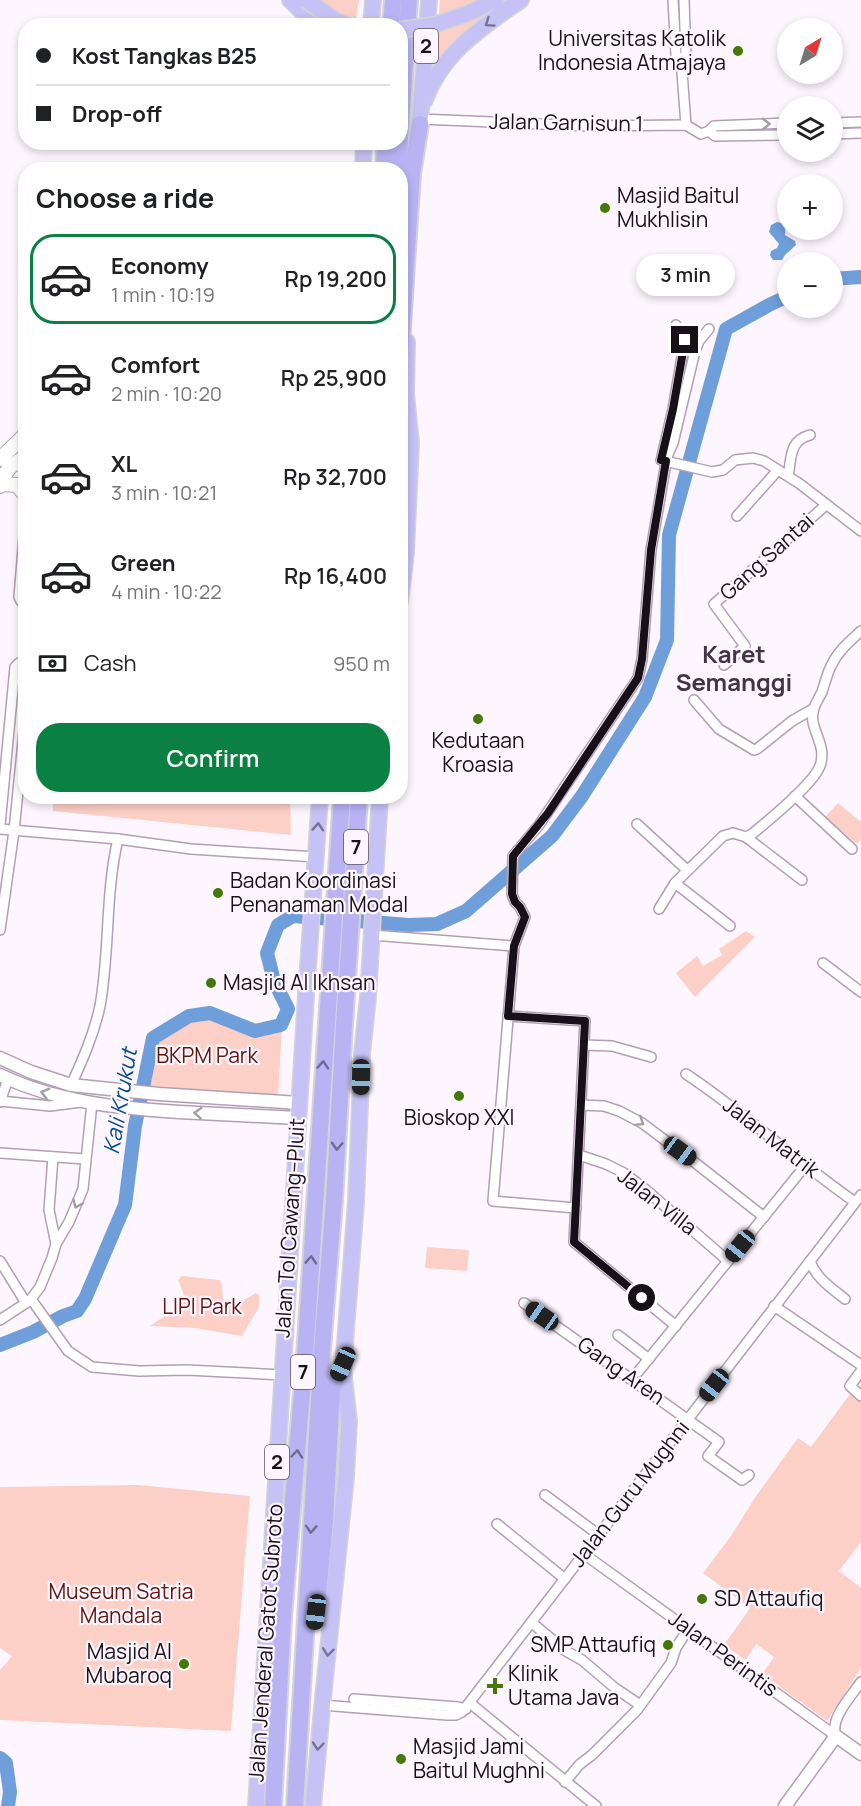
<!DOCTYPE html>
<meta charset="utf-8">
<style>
:root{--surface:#fff;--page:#f6f6f6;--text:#202124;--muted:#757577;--line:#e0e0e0;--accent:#0b8043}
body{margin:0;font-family:Manrope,sans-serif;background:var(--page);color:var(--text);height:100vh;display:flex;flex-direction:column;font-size:22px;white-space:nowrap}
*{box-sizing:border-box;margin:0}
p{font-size:20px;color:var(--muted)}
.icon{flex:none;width:33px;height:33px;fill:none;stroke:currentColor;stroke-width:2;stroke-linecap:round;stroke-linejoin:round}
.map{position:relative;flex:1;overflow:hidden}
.details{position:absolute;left:18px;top:162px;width:390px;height:642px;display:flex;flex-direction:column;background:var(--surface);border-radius:24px;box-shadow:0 3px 9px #0003}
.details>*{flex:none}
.banner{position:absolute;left:18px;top:18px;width:390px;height:132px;border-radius:24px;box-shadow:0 3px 9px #0003;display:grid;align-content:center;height:132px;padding:0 18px;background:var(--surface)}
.needle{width:39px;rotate:38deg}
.tools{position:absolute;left:777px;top:18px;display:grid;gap:12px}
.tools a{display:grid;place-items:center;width:66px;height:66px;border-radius:50%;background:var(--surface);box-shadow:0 3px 9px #0003;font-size:30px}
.end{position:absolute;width:27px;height:27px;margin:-14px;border:8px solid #171018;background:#fff;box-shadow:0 0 0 3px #fff}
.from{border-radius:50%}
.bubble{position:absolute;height:42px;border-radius:21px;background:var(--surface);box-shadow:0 3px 9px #0003;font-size:20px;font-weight:600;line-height:42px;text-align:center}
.car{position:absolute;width:18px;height:36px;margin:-18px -9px;border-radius:8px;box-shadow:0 0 4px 2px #0007;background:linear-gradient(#222 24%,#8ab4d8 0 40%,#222 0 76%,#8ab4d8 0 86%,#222 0)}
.banner b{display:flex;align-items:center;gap:21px;height:57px;font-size:22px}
.banner b+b{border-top:2px solid var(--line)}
.banner i{width:15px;height:15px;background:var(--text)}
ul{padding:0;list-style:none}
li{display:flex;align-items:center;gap:18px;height:90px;margin:0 12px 9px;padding:0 6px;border:3px solid transparent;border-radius:24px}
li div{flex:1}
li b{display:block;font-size:22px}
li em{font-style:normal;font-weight:600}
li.current{border-color:var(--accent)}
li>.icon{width:54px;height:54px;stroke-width:1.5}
h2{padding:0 18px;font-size:27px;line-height:72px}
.pay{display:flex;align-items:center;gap:15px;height:66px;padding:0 18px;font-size:22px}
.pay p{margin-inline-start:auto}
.cta{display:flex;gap:12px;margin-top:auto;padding:12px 18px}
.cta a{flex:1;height:69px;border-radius:24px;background:var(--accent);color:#fff;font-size:24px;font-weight:600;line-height:69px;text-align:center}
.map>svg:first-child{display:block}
</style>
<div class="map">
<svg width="861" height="1806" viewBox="0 0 861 1806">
<rect width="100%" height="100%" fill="#fef6ff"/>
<g fill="#fdd0c7">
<polygon points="306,0 359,0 355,25"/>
<polygon points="440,0 521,0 434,76"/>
<polygon points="53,797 290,797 291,835 53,811"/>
<polygon points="838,803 861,822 861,839 857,844 825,817"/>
<polygon points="746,931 755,937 695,997 676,973 697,956 703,966 722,955 719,949"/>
<polygon points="209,1017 255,1036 282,1029 278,1096 147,1088 156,1040 191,1021"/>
<polygon points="427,1247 469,1250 467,1271 425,1268"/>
<polygon points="182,1276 219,1280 222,1284 223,1301 240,1302 256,1293 259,1295 259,1307 242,1336 195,1328 150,1326 175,1309 184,1295 178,1280"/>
<polygon points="850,1394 861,1402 861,1542 839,1571 861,1588 861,1668 827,1721 762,1674 774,1657 756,1644 746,1660 724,1645 750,1608 703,1573 731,1536 756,1496 798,1438 811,1447"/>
<polygon points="139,1485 250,1496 231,1731 0,1720 0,1670 12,1656 0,1648 0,1487"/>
</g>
<path fill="#6f9fdb" d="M777,222C785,223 786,228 785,235L795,241L796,245L785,255L782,260H773L770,255L771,251L777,248L779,244L769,232L771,225Z"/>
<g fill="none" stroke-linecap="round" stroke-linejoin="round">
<g stroke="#6f9fdb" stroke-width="14">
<polyline points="832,279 861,277"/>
<polyline points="0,1345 33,1332 63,1316 77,1311 85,1299 125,1205 135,1126 153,1038 189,1016 210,1013 255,1031 281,1025 288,1009 274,981 267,953 278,925 293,916 409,925 437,924 466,911 552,836 582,796 645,697 667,640 669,535 726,329 769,305 788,296"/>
<polyline points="0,1758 6,1763 10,1792 8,1806"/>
</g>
<defs>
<g id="minor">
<polyline points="673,0 676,55 681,59 686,125"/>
<polyline points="681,59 686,56 684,0"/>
<polyline points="420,119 590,126 686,125 701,134 709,131 714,126 788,123"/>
<polyline points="832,123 861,122"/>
<polyline points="709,131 715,136 788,135"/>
<polyline points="832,134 861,133"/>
<polyline points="662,456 673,409 685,340 676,325"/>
<polyline points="661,460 712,472 723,470 735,460 753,458 764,461 800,484 861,531"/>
<path d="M788,476C792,456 789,441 810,435"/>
<polyline points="26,512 19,597 21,601 26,602"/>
<polyline points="737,516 778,470"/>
<polyline points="724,665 745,646 714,604 826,505"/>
<polyline points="694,700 719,729 754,750 757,749 792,721 813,709"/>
<polyline points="795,796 852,849"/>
<polyline points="637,824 687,870"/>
<polyline points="0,825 15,667 19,663 26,663"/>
<polyline points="0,829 118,839 191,849 316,857"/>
<polyline points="746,837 802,880"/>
<polyline points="659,909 675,883"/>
<path d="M730,926L675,883L723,836L733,833L746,837L752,834C768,821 813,784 820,766C826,749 816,737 813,722C811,709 817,702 822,692C825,683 827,674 831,666C838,651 850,641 861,631"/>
<polyline points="0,930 14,831 26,711"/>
<polyline points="372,935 514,946"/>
<polyline points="823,963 861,992"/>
<polyline points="508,1016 585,1021 574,1242 676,1326"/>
<polyline points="584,1045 612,1046 651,1057"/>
<path d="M686,1074C745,1113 797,1162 855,1202"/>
<path d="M71,1085C83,1059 94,1034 100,1006C110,951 105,894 118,839"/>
<polyline points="0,1101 50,1106 81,1102"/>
<polyline points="0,1102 8,1079"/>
<polyline points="581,1105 604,1106 619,1111 642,1123 698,1165 764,1217"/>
<polyline points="0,1153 85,1159"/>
<polyline points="579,1155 606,1164 624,1173 645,1189 728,1261"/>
<polyline points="53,1157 49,1210 56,1244"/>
<polyline points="576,1208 493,1201 514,946 525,917 520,907 515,902 512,894 513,856 539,825 638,678 642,659 651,550 667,457 673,443 695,351 699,341 709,329"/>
<polyline points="0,1261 26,1303 31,1299 68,1351 92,1367 139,1371 187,1370 283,1375"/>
<path d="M810,1261C816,1278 831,1288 845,1299"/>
<polyline points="31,1299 40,1287 52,1258 56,1244 69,1222 83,1189 92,1103"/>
<polyline points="524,1303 719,1442 708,1456 742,1480 749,1475"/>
<polyline points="774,1306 861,1365"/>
<polyline points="0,1320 26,1303"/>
<polyline points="618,1335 649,1359"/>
<polyline points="861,1371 850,1386 861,1396"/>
<polyline points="638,1372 805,1166"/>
<polyline points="545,1495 599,1535"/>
<polyline points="497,1524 565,1579"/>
<polyline points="584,1554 836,1736"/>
<polyline points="532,1623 566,1651 582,1660 615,1688 640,1705"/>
<polyline points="354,1699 458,1707 466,1709"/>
<polyline points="470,1703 596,1806"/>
<polyline points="322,1705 447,1715 456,1715 462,1712 861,1195"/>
<path d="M836,1736C829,1719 852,1695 861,1682"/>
<polyline points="565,1782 579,1765 592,1755 637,1710 671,1663 676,1648 688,1629"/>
</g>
<g id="tertiary">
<polyline points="0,1058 31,1072 71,1085 159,1094 299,1103"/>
<path d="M0,1075C56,1102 118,1108 179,1112C219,1114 258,1116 298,1118"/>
<polyline points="785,1806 836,1736 861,1754"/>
</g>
<g id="secondary">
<polyline points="0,459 26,434"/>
<polyline points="0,481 10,467 26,456"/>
<polyline points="0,486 3,484 17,485 26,496"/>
</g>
<g id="trunk">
<polyline points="290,0 317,26"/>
<polyline points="469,13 496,0"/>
<polyline points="371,26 373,0"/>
<path d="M425,100C442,53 482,27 521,0"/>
<polyline points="419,135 429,0"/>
<polyline points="363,170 364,142"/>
<polyline points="400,602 406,552 411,443 406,394 407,342"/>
<polyline points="256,1806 306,995 320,796"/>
<polyline points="313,1806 323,1698 346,1477 349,1421 343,1369 356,1202 362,1054 368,997 380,796"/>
</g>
<g id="motorway">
<polyline points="391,26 393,0"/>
<polyline points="400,138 409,0"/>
<polyline points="384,170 385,142"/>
<polyline points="399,170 400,142"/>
<polyline points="400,356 412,174 420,124"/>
<polyline points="316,1616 325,1521 332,1389 343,1364"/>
<polyline points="273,1806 283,1617 305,1357 342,796"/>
<polyline points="295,1806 322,1349 334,1200 344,1025 359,796"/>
</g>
</defs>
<use href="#minor" stroke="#b29fb4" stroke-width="12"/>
<use href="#tertiary" stroke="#b29fb4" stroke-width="15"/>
<use href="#secondary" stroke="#b29fb4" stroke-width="16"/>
<use href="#trunk" stroke="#d5d4d5" stroke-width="18"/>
<use href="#motorway" stroke="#d5d4d5" stroke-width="20"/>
<use href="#minor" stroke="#fff" stroke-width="9"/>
<use href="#tertiary" stroke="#fff" stroke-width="12"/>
<use href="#secondary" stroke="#fff" stroke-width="14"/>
<use href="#trunk" stroke="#c7c2f6" stroke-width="15"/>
<use href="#motorway" stroke="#b9b3f4" stroke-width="16"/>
<defs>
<g id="trunk-bridge">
<polyline points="306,0 335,20 349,26"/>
<polyline points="400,30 434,25 469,13"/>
</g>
</defs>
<use href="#trunk-bridge" stroke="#d5d4d5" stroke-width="18" stroke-linecap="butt"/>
<use href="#trunk-bridge" stroke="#c7c2f6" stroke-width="15"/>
</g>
<defs><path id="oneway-chevron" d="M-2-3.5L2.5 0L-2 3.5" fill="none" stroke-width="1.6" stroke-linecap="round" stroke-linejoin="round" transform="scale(1.5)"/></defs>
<g stroke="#787292">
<use href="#oneway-chevron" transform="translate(489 23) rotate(145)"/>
<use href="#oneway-chevron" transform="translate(318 827) rotate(-86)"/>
<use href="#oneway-chevron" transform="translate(328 1652) rotate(97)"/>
<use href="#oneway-chevron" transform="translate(318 1746) rotate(95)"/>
</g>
<g stroke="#a29fa3">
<use href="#oneway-chevron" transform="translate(766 124) rotate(-1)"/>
<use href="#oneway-chevron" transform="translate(45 1093) rotate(-165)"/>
<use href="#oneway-chevron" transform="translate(198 1113) rotate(-176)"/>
<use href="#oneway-chevron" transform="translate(640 1122) rotate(32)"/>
<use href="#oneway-chevron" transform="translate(77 1204) rotate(113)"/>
</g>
<g stroke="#706a91">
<use href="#oneway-chevron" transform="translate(323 1065) rotate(-86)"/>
<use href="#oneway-chevron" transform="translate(337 1146) rotate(93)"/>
<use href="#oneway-chevron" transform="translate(311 1260) rotate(-86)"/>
<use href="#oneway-chevron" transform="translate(297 1454) rotate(-85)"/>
<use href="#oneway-chevron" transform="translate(311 1529) rotate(94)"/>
</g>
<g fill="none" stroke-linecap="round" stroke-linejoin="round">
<polyline stroke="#171018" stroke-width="8" points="642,1298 574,1242 585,1021 508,1016 514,946 525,917 520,907 515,902 512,894 513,856 548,813 638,678 642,659 651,550 666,461 661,460 673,409 685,340"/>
</g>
<g fill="#457907" stroke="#fef6ff" stroke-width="2">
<circle cx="738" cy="51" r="6"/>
<circle cx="605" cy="208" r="6"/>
<circle cx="478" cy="719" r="6"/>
<circle cx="218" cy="893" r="6"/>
<circle cx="211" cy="983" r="6"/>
<circle cx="459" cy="1096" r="6"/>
<circle cx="702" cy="1599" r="6"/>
<circle cx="668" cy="1645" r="6"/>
<circle cx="184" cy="1664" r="6"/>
<path d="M492 1677h6v6h6v6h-6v6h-6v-6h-6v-6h6z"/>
<circle cx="401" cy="1759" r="6"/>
</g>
<g text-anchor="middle" stroke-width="4.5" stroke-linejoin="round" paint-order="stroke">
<g fill="#fef6ff" stroke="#5c555d" stroke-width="1.5">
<rect x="414" y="29" width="24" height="34" rx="4.5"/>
<rect x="344" y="830" width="24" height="34" rx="4.5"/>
<rect x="291" y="1355" width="24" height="34" rx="4.5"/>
<rect x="265" y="1445" width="24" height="34" rx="4.5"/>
</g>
<g font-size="20" font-weight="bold" fill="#171018">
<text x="426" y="53">2</text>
<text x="356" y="854">7</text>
<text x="303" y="1379">7</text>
<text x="277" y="1469">2</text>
</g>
<g font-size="21" fill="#171018" stroke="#fef6ff" text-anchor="start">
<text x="726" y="46" text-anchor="end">Universitas Katolik<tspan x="726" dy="24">Indonesia Atmajaya</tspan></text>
<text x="617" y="203">Masjid Baitul<tspan x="617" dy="24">Mukhlisin</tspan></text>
<text x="478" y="748" text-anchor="middle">Kedutaan<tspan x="478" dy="24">Kroasia</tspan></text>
<text x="230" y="888">Badan Koordinasi<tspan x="230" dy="24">Penanaman Modal</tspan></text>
<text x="223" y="990">Masjid Al Ikhsan</text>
<text x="459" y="1125" text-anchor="middle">Bioskop XXI</text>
<text x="714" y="1606">SD Attaufiq</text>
<text x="656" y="1652" text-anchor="end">SMP Attaufiq</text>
<text x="172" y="1659" text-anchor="end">Masjid Al<tspan x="172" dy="24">Mubaroq</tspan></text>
<text x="508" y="1681">Klinik<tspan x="508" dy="24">Utama Java</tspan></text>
<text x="413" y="1754">Masjid Jami<tspan x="413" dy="24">Baitul Mughni</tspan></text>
</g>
<g font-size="21" fill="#171018" stroke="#fef6ff">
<text transform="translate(566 123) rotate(1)" y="7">Jalan Garnisun 1</text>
<text transform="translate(767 557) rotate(-42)" y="7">Gang Santai</text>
<text transform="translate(771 1138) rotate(38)" y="7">Jalan Matrik</text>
<text transform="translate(657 1202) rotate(38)" y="7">Jalan Villa</text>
<text transform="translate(290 1228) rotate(-86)" y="7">Jalan Tol Cawang–Pluit</text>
<text transform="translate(621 1371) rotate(35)" y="7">Gang Aren</text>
<text transform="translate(630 1494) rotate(-52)" y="7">Jalan Guru Mughni</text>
<text transform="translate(266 1643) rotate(-86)" y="7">Jalan Jenderal Gatot Subroto</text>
<text transform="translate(723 1654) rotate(36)" y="7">Jalan Perintis</text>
</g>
<g font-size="21" fill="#5f160d" stroke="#fef6ff">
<text x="207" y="1063">BKPM Park</text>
<text x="202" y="1314">LIPI Park</text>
<text x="121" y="1599">Museum Satria<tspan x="121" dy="24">Mandala</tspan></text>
</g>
<g font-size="22" font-style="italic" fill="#004b91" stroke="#fef6ff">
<text transform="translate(120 1101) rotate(-80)" y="8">Kali Krukut</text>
</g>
<g font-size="24" font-weight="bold" fill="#433345" stroke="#fef6ff">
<text x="734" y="663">Karet<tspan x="734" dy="28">Semanggi</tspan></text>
</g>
</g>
</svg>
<div class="tools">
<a><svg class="needle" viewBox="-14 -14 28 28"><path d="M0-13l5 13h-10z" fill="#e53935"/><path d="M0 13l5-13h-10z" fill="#757577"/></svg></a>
<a><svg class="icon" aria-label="layers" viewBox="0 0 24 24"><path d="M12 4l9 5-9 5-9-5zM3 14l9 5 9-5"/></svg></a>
<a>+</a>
<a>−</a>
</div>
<i class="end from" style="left:642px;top:1298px"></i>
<i class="end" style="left:685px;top:340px"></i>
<div class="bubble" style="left:636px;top:254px;width:99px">3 min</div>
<i class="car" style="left:361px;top:1077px;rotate:181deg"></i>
<i class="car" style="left:680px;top:1151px;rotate:126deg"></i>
<i class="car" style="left:740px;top:1246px;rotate:219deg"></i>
<i class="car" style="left:542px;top:1316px;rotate:305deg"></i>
<i class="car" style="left:343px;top:1364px;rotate:204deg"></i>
<i class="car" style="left:714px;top:1385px;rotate:218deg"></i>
<i class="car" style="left:316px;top:1612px;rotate:187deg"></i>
<div class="banner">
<b><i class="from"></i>Kost Tangkas B25</b>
<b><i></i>Drop-off</b>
</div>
<section class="details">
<h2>Choose a ride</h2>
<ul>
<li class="current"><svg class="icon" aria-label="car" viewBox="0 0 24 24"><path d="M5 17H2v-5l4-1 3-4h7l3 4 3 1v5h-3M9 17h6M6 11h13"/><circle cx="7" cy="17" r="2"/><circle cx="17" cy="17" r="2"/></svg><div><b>Economy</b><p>1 min · 10:19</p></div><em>Rp 19,200</em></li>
<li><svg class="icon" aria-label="car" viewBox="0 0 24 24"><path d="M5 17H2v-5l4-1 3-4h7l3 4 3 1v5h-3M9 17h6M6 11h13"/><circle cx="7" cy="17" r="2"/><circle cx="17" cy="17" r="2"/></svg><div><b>Comfort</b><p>2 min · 10:20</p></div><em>Rp 25,900</em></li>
<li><svg class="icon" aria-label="car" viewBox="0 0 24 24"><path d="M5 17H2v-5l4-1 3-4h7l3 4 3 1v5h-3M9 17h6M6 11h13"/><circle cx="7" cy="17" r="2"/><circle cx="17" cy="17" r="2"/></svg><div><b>XL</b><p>3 min · 10:21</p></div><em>Rp 32,700</em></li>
<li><svg class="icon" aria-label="car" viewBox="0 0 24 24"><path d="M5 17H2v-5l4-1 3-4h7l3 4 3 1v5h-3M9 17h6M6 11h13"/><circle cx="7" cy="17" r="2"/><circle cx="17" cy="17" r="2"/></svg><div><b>Green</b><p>4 min · 10:22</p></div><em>Rp 16,400</em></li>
</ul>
<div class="pay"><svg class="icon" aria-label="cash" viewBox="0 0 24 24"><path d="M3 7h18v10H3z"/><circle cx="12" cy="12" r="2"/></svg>Cash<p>950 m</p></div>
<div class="cta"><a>Confirm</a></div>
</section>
</div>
